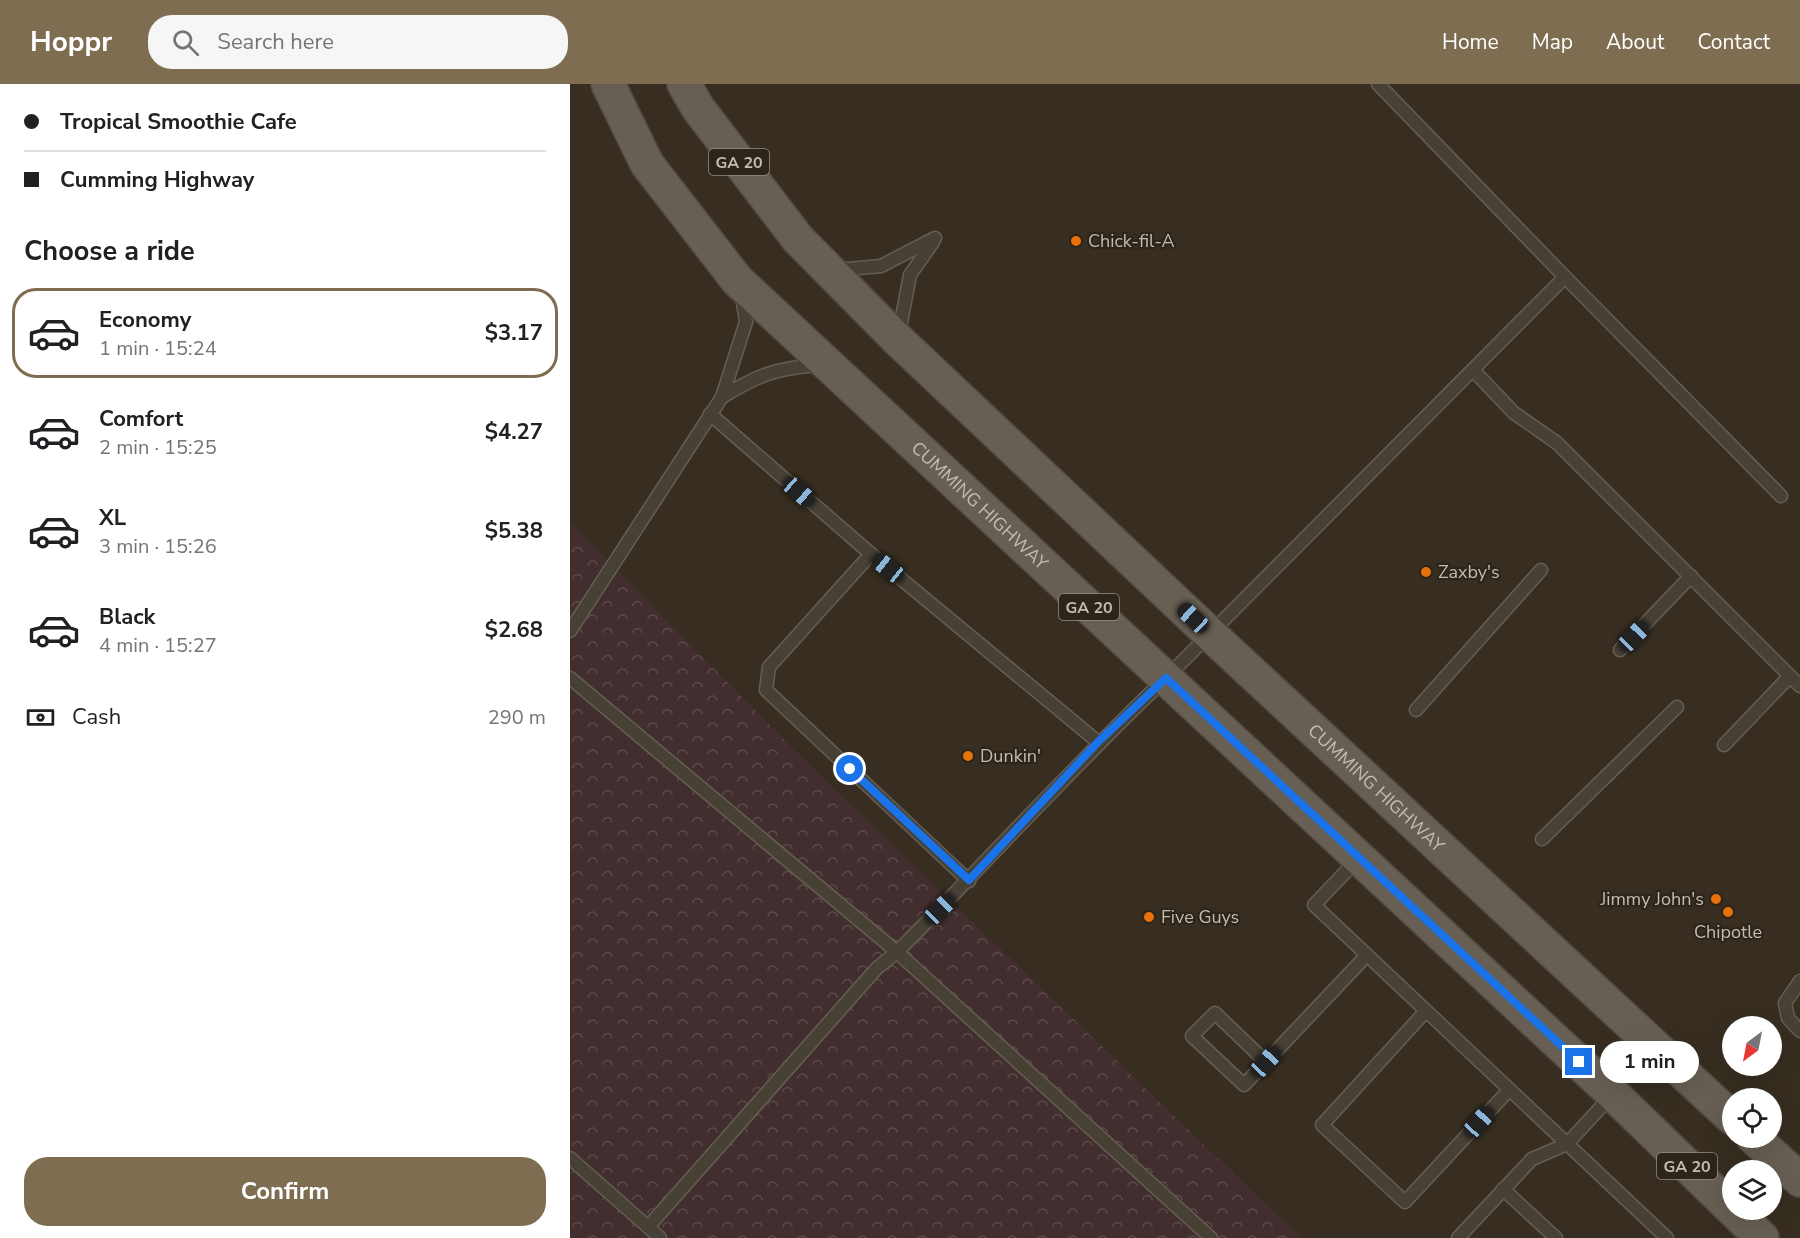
<!DOCTYPE html>
<meta charset="utf-8">
<style>
:root{--surface:#fff;--page:#f6f6f6;--text:#202124;--muted:#757577;--line:#e0e0e0;--accent:#7e6d50}
body{margin:0;font-family:"Nunito Sans",sans-serif;background:var(--page);color:var(--text);height:100vh;display:flex;flex-direction:column;font-size:22px;white-space:nowrap}
*{box-sizing:border-box;margin:0}
p{font-size:20px;color:var(--muted)}
.icon{flex:none;width:33px;height:33px;fill:none;stroke:currentColor;stroke-width:2;stroke-linecap:round;stroke-linejoin:round}
.map{position:relative;flex:1;overflow:hidden}
.drawer{display:flex;flex-direction:column;background:var(--surface);width:570px}
.drawer>*{flex:none}
.banner{display:grid;align-content:center;height:132px;padding:0 24px;background:var(--surface)}
.needle{width:39px;rotate:212deg}
.controls{position:absolute;left:1152px;top:932px;display:grid;gap:12px}
.controls a{display:grid;place-items:center;width:60px;height:60px;border-radius:50%;background:var(--surface);box-shadow:0 6px 24px #0002;font-size:30px}
.end{position:absolute;width:27px;height:27px;margin:-14px;border:8px solid #1a73e8;background:#fff;box-shadow:0 0 0 3px #fff}
.from{border-radius:50%}
.bubble{position:absolute;height:42px;border-radius:21px;background:var(--surface);box-shadow:0 6px 24px #0002;font-size:20px;font-weight:700;line-height:42px;text-align:center}
.car{position:absolute;width:18px;height:36px;margin:-18px -9px;border-radius:8px;box-shadow:0 0 4px 2px #0007;background:linear-gradient(#222 24%,#8ab4d8 0 40%,#222 0 76%,#8ab4d8 0 86%,#222 0)}
.banner b{display:flex;align-items:center;gap:21px;height:57px;font-size:22px}
.banner b+b{border-top:2px solid var(--line)}
.banner i{width:15px;height:15px;background:var(--text)}
ul{padding:0;list-style:none}
li{display:flex;align-items:center;gap:18px;height:90px;margin:0 12px 9px;padding:0 12px;border:3px solid transparent;border-radius:24px}
li div{flex:1}
li b{display:block;font-size:22px}
li em{font-style:normal;font-weight:700}
li.on{border-color:var(--accent)}
li>.icon{width:54px;height:54px;stroke-width:1.5}
h2{padding:0 24px;font-size:27px;line-height:72px}
.pay{display:flex;align-items:center;gap:15px;height:66px;padding:0 24px;font-size:22px}
.pay p{margin-inline-start:auto}
.button{display:flex;gap:12px;margin-top:auto;padding:12px 24px}
.button a{flex:1;height:69px;border-radius:24px;background:var(--accent);color:#fff;font-size:24px;font-weight:700;line-height:69px;text-align:center}
header{display:flex;align-items:center;gap:36px;box-sizing:border-box;height:84px;padding:0 30px;background:var(--accent);color:#fff}
header strong{font-size:28px}
nav{display:flex;gap:33px;margin-inline-start:auto;font-size:21px}
.search{width:420px;height:54px;background:var(--page);display:flex;align-items:center;gap:15px;box-sizing:border-box;padding:0 21px;border-radius:24px;color:var(--muted);font-size:22px}
main{display:flex;flex:1;min-height:0}
.map>svg:first-child{display:block}
</style>
<header>
<strong>Hoppr</strong>
<div class="search"><svg class="icon" aria-label="search" viewBox="0 0 24 24"><circle cx="10" cy="10" r="6"/><path d="M15 15l6 6"/></svg>Search here</div>
<nav><a>Home</a><a>Map</a><a>About</a><a>Contact</a></nav>
</header>
<main>
<section class="drawer">
<div class="banner">
<b><i class="from"></i>Tropical Smoothie Cafe</b>
<b><i></i>Cumming Highway</b>
</div>
<h2>Choose a ride</h2>
<ul>
<li class="on"><svg class="icon" aria-label="car" viewBox="0 0 24 24"><path d="M5 17H2v-5l4-1 3-4h7l3 4 3 1v5h-3M9 17h6M6 11h13"/><circle cx="7" cy="17" r="2"/><circle cx="17" cy="17" r="2"/></svg><div><b>Economy</b><p>1 min · 15:24</p></div><em>$3.17</em></li>
<li><svg class="icon" aria-label="car" viewBox="0 0 24 24"><path d="M5 17H2v-5l4-1 3-4h7l3 4 3 1v5h-3M9 17h6M6 11h13"/><circle cx="7" cy="17" r="2"/><circle cx="17" cy="17" r="2"/></svg><div><b>Comfort</b><p>2 min · 15:25</p></div><em>$4.27</em></li>
<li><svg class="icon" aria-label="car" viewBox="0 0 24 24"><path d="M5 17H2v-5l4-1 3-4h7l3 4 3 1v5h-3M9 17h6M6 11h13"/><circle cx="7" cy="17" r="2"/><circle cx="17" cy="17" r="2"/></svg><div><b>XL</b><p>3 min · 15:26</p></div><em>$5.38</em></li>
<li><svg class="icon" aria-label="car" viewBox="0 0 24 24"><path d="M5 17H2v-5l4-1 3-4h7l3 4 3 1v5h-3M9 17h6M6 11h13"/><circle cx="7" cy="17" r="2"/><circle cx="17" cy="17" r="2"/></svg><div><b>Black</b><p>4 min · 15:27</p></div><em>$2.68</em></li>
</ul>
<div class="pay"><svg class="icon" aria-label="cash" viewBox="0 0 24 24"><path d="M3 7h18v10H3z"/><circle cx="12" cy="12" r="2"/></svg>Cash<p>290 m</p></div>
<div class="button"><a>Confirm</a></div>
</section>
<div class="map">
<svg width="1230" height="1154" viewBox="0 0 1230 1154">
<defs>
<pattern id="forest-crowns" width="20" height="18" patternUnits="userSpaceOnUse" patternTransform="scale(1.5)"><rect width="20" height="18" fill="#432e2f"/><path d="M2 6a3 3 0 1 1 6 0M12 15a3 3 0 1 1 6 0" fill="none" stroke="#5c4a4b"/></pattern>
</defs>
<rect width="100%" height="100%" fill="#372e21"/>
<polygon fill="url(#forest-crowns)" points="0,438 224,666 731,1154 0,1154"/>
<g fill="none" stroke-linecap="round" stroke-linejoin="round">
<defs>
<g id="service">
<polyline points="808,0 995,193"/>
<polyline points="266,186 311,182 365,154"/>
<path d="M172,212L176,238L152,313C188,291 206,284 249,281"/>
<polyline points="329,249 340,191 363,158"/>
<polyline points="903,286 944,329 987,359 1230,602"/>
<polyline points="140,330 301,470"/>
<polyline points="0,547 152,313"/>
<polyline points="1050,566 1121,492"/>
<polyline points="0,594 327,868 307,884 78,1143 0,1074"/>
<polyline points="846,626 971,486"/>
<polyline points="1154,661 1220,592"/>
<polyline points="972,755 1107,623"/>
<polyline points="787,776 744,821 1097,1154"/>
<polyline points="399,797 196,606 199,583 301,470 528,658"/>
<polyline points="1230,897 1215,919 1218,934 1230,947"/>
<polyline points="855,928 752,1041 835,1118 939,1006"/>
<polyline points="696,978 645,929 622,952 674,1001 796,872"/>
<polyline points="933,1105 986,1154"/>
<polyline points="78,1143 90,1154"/>
<path d="M641,1154L327,868C417,778 503,682 596,594L995,193L1211,412"/>
<polyline points="888,1154 962,1075 997,1060 1043,1010"/>
</g>
<g id="primary">
<path id="s1" d="M38,0L77,80L167,196L1043,1010L1192,1154"/>
<path id="s2" d="M114,0L128,24L228,155L328,256L640,550L1162,1034"/>
<polyline points="1183,1053 1230,1096"/>
</g>
</defs>
<use href="#service" stroke="#655e52" stroke-width="15"/>
<use href="#primary" stroke="#51493e" stroke-width="36"/>
<use href="#service" stroke="#474035" stroke-width="12"/>
<use href="#primary" stroke="#675f53" stroke-width="33"/>
</g>
<g fill="none" stroke-linecap="round" stroke-linejoin="round">
<polyline stroke="#1a73e8" stroke-width="8" points="280,685 399,796 528,658 596,594 1009,978"/>
</g>
<g fill="#e8710a" stroke="#2c251a" stroke-width="2">
<circle cx="506" cy="157" r="6"/>
<circle cx="856" cy="488" r="6"/>
<circle cx="398" cy="672" r="6"/>
<circle cx="1146" cy="815" r="6"/>
<circle cx="1158" cy="828" r="6"/>
<circle cx="579" cy="833" r="6"/>
</g>
<g text-anchor="middle" stroke-width="4.5" stroke-linejoin="round" paint-order="stroke">
<g fill="#2c251a" stroke="#968f82" stroke-width="1.5">
<rect x="139" y="65" width="60" height="26" rx="4.5"/>
<rect x="489" y="510" width="60" height="26" rx="4.5"/>
<rect x="1087" y="1069" width="60" height="26" rx="4.5"/>
</g>
<g font-size="16" font-weight="bold" fill="#c4bcaf">
<text x="169" y="84">GA 20</text>
<text x="519" y="529">GA 20</text>
<text x="1117" y="1088">GA 20</text>
</g>
<g font-size="18" fill="#c4bcaf" stroke="#2c251a" text-anchor="start">
<text x="518" y="163">Chick-fil-A</text>
<text x="868" y="494">Zaxby's</text>
<text x="410" y="678">Dunkin'</text>
<text x="1134" y="821" text-anchor="end">Jimmy John's</text>
<text x="591" y="839">Five Guys</text>
<text x="1158" y="854" text-anchor="middle">Chipotle</text>
</g>
<g font-size="18" fill="#c4bcaf" stroke="#2c251a">
<text dy="6" stroke="none"><textPath href="#s1" startOffset="567">CUMMING HIGHWAY</textPath></text>
<text dy="6" stroke="none"><textPath href="#s2" startOffset="990">CUMMING HIGHWAY</textPath></text>
</g>
</g>
</svg>
<div class="controls">
<a><svg class="needle" viewBox="-14 -14 28 28"><path d="M0-13l5 13h-10z" fill="#e53935"/><path d="M0 13l5-13h-10z" fill="#757577"/></svg></a>
<a><svg class="icon" aria-label="locate" viewBox="0 0 24 24"><circle cx="12" cy="12" r="6"/><path d="M12 2v4M12 18v4M2 12h4M18 12h4"/></svg></a>
<a><svg class="icon" aria-label="layers" viewBox="0 0 24 24"><path d="M12 4l9 5-9 5-9-5zM3 14l9 5 9-5"/></svg></a>
</div>
<i class="end from" style="left:280px;top:685px"></i>
<i class="end" style="left:1009px;top:978px"></i>
<div class="bubble" style="left:1030px;top:957px;width:99px">1 min</div>
<i class="car" style="left:229px;top:408px;rotate:131deg"></i>
<i class="car" style="left:318px;top:484px;rotate:309deg"></i>
<i class="car" style="left:623px;top:534px;rotate:313deg"></i>
<i class="car" style="left:1064px;top:552px;rotate:44deg"></i>
<i class="car" style="left:370px;top:825px;rotate:45deg"></i>
<i class="car" style="left:696px;top:978px;rotate:43deg"></i>
<i class="car" style="left:909px;top:1038px;rotate:42deg"></i>
</div>
</main>
